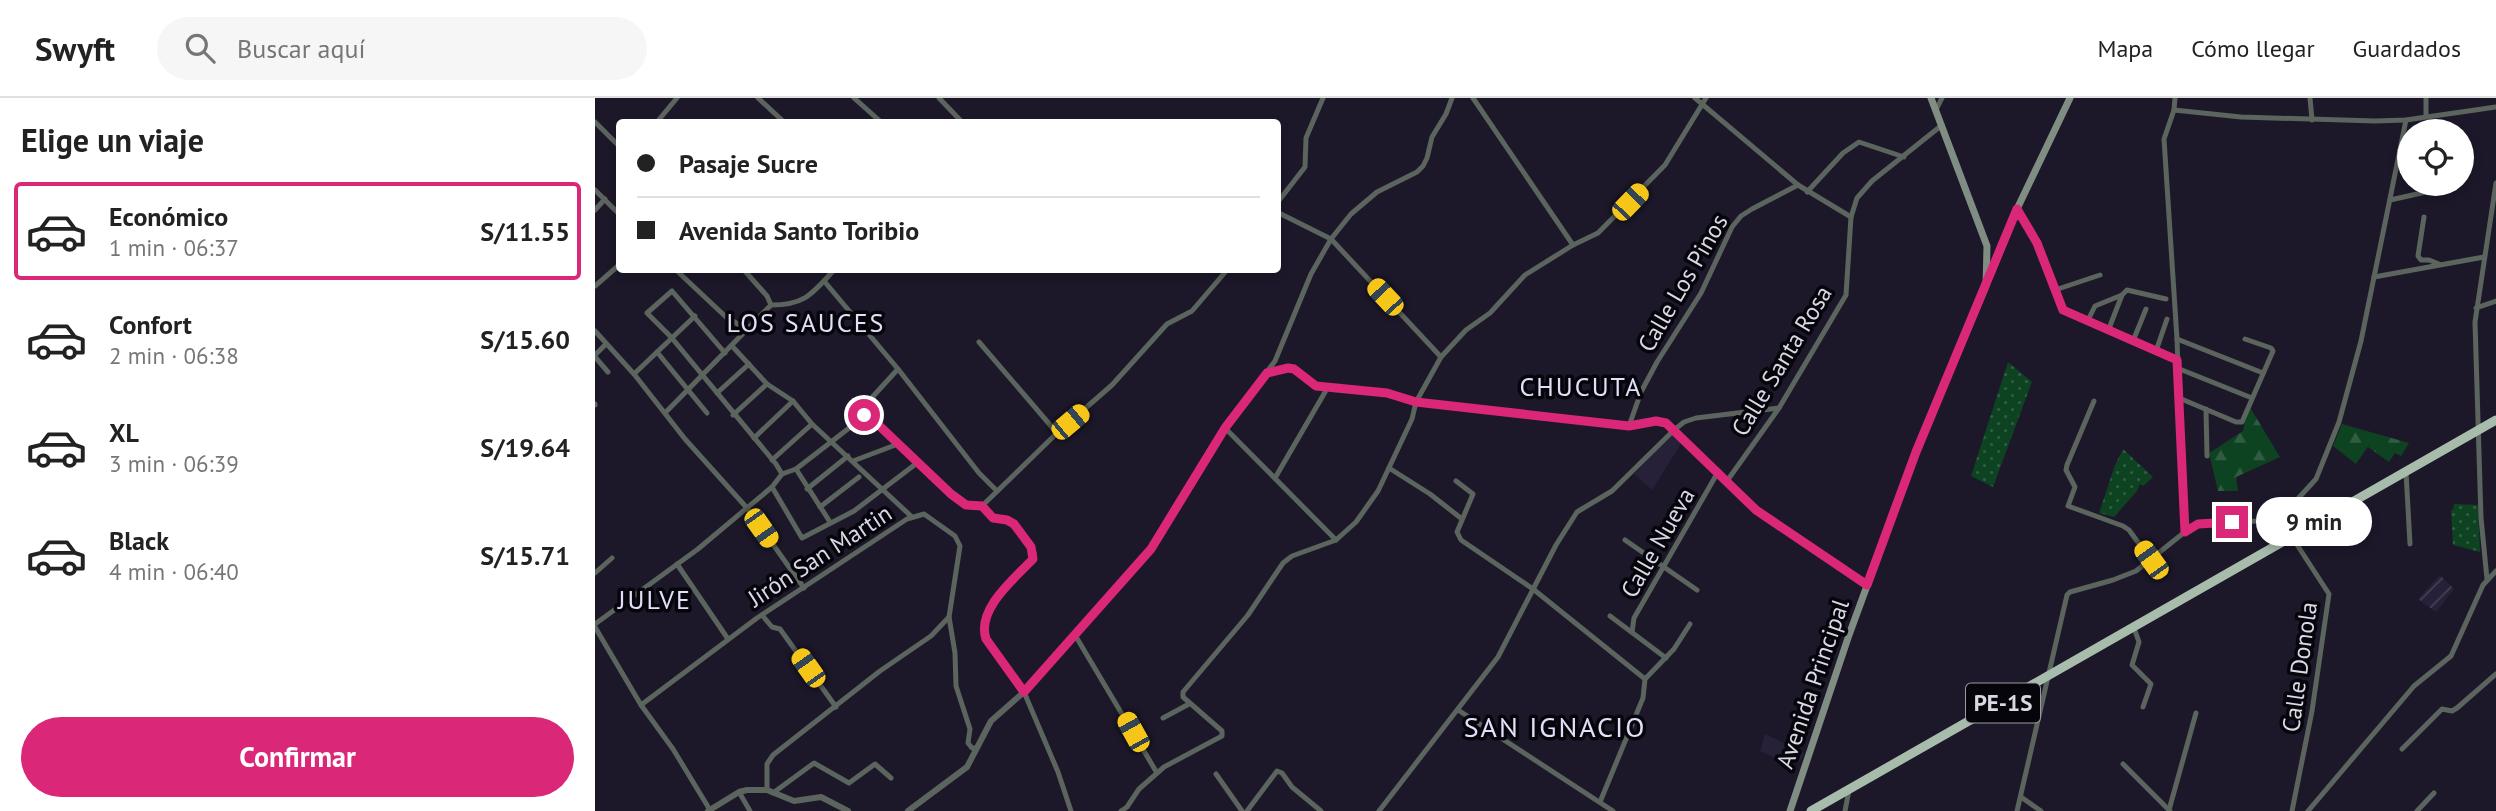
<!DOCTYPE html>
<html lang="es">
<meta charset="utf-8">
<style>
:root{--surface:#fff;--page:#f6f6f6;--text:#222;--muted:#767676;--line:#e0e0e0;--accent:#db2777}
body{margin:0;font-family:"PT Sans",sans-serif;background:var(--page);color:var(--text);height:100vh;display:flex;flex-direction:column;font-size:26px;white-space:nowrap}
*{box-sizing:border-box;margin:0}
p{font-size:23px;color:var(--muted)}
.icon{flex:none;width:38px;height:38px;fill:none;stroke:currentColor;stroke-width:2;stroke-linecap:round;stroke-linejoin:round}
.map{position:relative;flex:1;overflow:hidden}
.sheet{display:flex;flex-direction:column;background:var(--surface);width:595px}
.sheet>*{flex:none}
.hud{position:absolute;left:21px;top:21px;width:665px;height:154px;border-radius:7px;box-shadow:0 4px 10px #0003;display:grid;align-content:center;height:154px;padding:0 21px;background:var(--surface)}
.buttons{position:absolute;left:1802px;top:21px;display:grid;gap:14px}
.buttons a{display:grid;place-items:center;width:77px;height:77px;border-radius:50%;background:var(--surface);box-shadow:0 4px 10px #0003;font-size:35px}
.end{position:absolute;width:32px;height:32px;margin:-16px;border:9px solid #db2777;background:#fff;box-shadow:0 0 0 4px #fff}
.from{border-radius:50%}
.bubble{position:absolute;height:49px;border-radius:24px;background:var(--surface);box-shadow:0 4px 10px #0003;font-size:23px;font-weight:700;line-height:49px;text-align:center}
.car{position:absolute;width:21px;height:42px;margin:-21px -10px;border-radius:9px;box-shadow:0 0 5px 2px #0007;background:linear-gradient(#f5c518 24%,#345 0 40%,#f5c518 0 76%,#345 0 86%,#f5c518 0)}
.hud b{display:flex;align-items:center;gap:24px;height:66px;font-size:26px}
.hud b+b{border-top:2px solid var(--line)}
.hud i{width:18px;height:18px;background:var(--text)}
ul{padding:0;list-style:none}
li{display:flex;align-items:center;gap:21px;height:98px;margin:0 14px 10px;padding:0 7px;border:4px solid transparent;border-radius:7px}
li div{flex:1}
li b{display:block;font-size:26px}
li em{font-style:normal;font-weight:700}
li.on{border-color:var(--accent)}
li>.icon{width:63px;height:63px;stroke-width:1.5}
h2{padding:0 21px;font-size:32px;line-height:84px}
.cta{display:flex;gap:14px;margin-top:auto;padding:14px 21px}
.cta a{flex:1;height:80px;border-radius:42px;background:var(--accent);color:#fff;font-size:28px;font-weight:700;line-height:80px;text-align:center}
header{display:flex;align-items:center;gap:42px;box-sizing:border-box;height:98px;padding:0 35px;background:var(--surface);border-bottom:2px solid var(--line)}
header strong{font-size:33px}
nav{display:flex;gap:38px;margin-inline-start:auto;font-size:24px}
.search{width:490px;height:63px;background:var(--page);display:flex;align-items:center;gap:18px;box-sizing:border-box;padding:0 24px;border-radius:38px;color:var(--muted);font-size:26px}
main{display:flex;flex:1;min-height:0}
.map>svg:first-child{display:block}
</style>
<header>
<strong>Swyft</strong>
<div class="search"><svg class="icon" aria-label="search" viewBox="0 0 24 24"><circle cx="10" cy="10" r="6"/><path d="M15 15l6 6"/></svg>Buscar aquí</div>
<nav><a>Mapa</a><a>Cómo llegar</a><a>Guardados</a></nav>
</header>
<main>
<section class="sheet">
<h2>Elige un viaje</h2>
<ul>
<li class="on"><svg class="icon" aria-label="car" viewBox="0 0 24 24"><path d="M5 17H2v-5l4-1 3-4h7l3 4 3 1v5h-3M9 17h6M6 11h13"/><circle cx="7" cy="17" r="2"/><circle cx="17" cy="17" r="2"/></svg><div><b>Económico</b><p>1 min · 06:37</p></div><em>S/11.55</em></li>
<li><svg class="icon" aria-label="car" viewBox="0 0 24 24"><path d="M5 17H2v-5l4-1 3-4h7l3 4 3 1v5h-3M9 17h6M6 11h13"/><circle cx="7" cy="17" r="2"/><circle cx="17" cy="17" r="2"/></svg><div><b>Confort</b><p>2 min · 06:38</p></div><em>S/15.60</em></li>
<li><svg class="icon" aria-label="car" viewBox="0 0 24 24"><path d="M5 17H2v-5l4-1 3-4h7l3 4 3 1v5h-3M9 17h6M6 11h13"/><circle cx="7" cy="17" r="2"/><circle cx="17" cy="17" r="2"/></svg><div><b>XL</b><p>3 min · 06:39</p></div><em>S/19.64</em></li>
<li><svg class="icon" aria-label="car" viewBox="0 0 24 24"><path d="M5 17H2v-5l4-1 3-4h7l3 4 3 1v5h-3M9 17h6M6 11h13"/><circle cx="7" cy="17" r="2"/><circle cx="17" cy="17" r="2"/></svg><div><b>Black</b><p>4 min · 06:40</p></div><em>S/15.71</em></li>
</ul>
<div class="cta"><a>Confirmar</a></div>
</section>
<div class="map">
<svg width="1901" height="713" viewBox="0 0 1901 713">
<defs>
<pattern id="industrial-furrows" width="10" height="10" patternUnits="userSpaceOnUse" patternTransform="scale(1.75)"><rect width="10" height="10" fill="#262038"/><path d="M-1 1l2-2M0 10L10 0M9 11l2-2" fill="none" stroke="#454055"/></pattern>
<pattern id="forest-firs" width="22" height="20" patternUnits="userSpaceOnUse" patternTransform="scale(1.75)"><rect width="22" height="20" fill="#0d4321"/><path d="M5 1l3.5 6h-7zM16 11l3.5 6h-7z" fill="#305d41"/></pattern>
<pattern id="park-dots" width="8" height="8" patternUnits="userSpaceOnUse" patternTransform="scale(1.75)"><rect width="8" height="8" fill="#0d4321"/><path d="M2 2h.1M6 6h.1" fill="none" stroke="#305d41" stroke-width="1.8" stroke-linecap="round"/></pattern>
</defs>
<rect width="100%" height="100%" fill="#1c182a"/>
<g fill="#262038">
<polygon points="1077,336 1087,344 1057,392 1039,376"/>
<polygon points="1170,636 1209,655 1204,665 1199,663 1197,668 1165,653"/>
</g>
<polygon fill="url(#industrial-furrows)" points="1845,477 1859,491 1841,514 1823,501"/>
<g fill="url(#forest-firs)">
<polygon points="1653,306 1685,359 1641,379 1643,393 1623,393 1614,355 1648,333"/>
<polygon points="1747,326 1814,345 1806,358 1800,355 1794,364 1773,349 1774,347 1761,366 1738,348"/>
</g>
<g fill="url(#park-dots)">
<polygon points="1413,264 1437,284 1398,389 1376,378"/>
<polygon points="1528,351 1558,379 1548,388 1545,386 1542,393 1519,419 1504,415 1520,367"/>
<polygon points="1859,406 1883,407 1885,454 1858,447 1856,412 1858,412"/>
</g>
<g fill="none" stroke-linecap="round" stroke-linejoin="round">
<g stroke="#5b645d" stroke-width="5">
<polyline points="163,0 189,24"/>
<polyline points="259,0 286,24"/>
<polyline points="344,0 367,24"/>
<polyline points="878,0 978,147"/>
<polyline points="1100,0 1203,87 1256,119"/>
<polyline points="1580,0 1579,12 1569,41 1582,241 1589,434"/>
<polyline points="1715,0 1717,22"/>
<polyline points="1341,12 1347,0"/>
<polyline points="1579,12 1646,19 1780,23 1811,22 1901,9"/>
<polyline points="1831,18 1831,0"/>
<polyline points="0,24 24,48"/>
<polyline points="62,24 82,0"/>
<polyline points="0,92 24,116"/>
<polyline points="1212,94 1248,55 1264,44 1309,59"/>
<polyline points="1795,102 1849,90"/>
<polyline points="682,105 710,69 711,40 728,0"/>
<polyline points="1422,111 1448,157 1466,208 1476,217 1582,262"/>
<polyline points="0,112 10,101"/>
<polyline points="682,114 736,141 846,259"/>
<polyline points="1829,119 1823,158 1826,162 1834,162 1844,166"/>
<polyline points="81,172 131,219 151,231"/>
<polyline points="149,172 172,198 176,207"/>
<polyline points="1779,179 1889,159"/>
<polyline points="229,183 303,271 384,375 402,393"/>
<polyline points="0,188 24,167"/>
<polyline points="1460,192 1505,177"/>
<path d="M176,207C210,207 217,196 239,172"/>
<polyline points="1881,210 1901,203"/>
<polyline points="1492,224 1500,208 1527,197"/>
<polyline points="0,233 39,276 90,341 152,410 209,490"/>
<polyline points="1513,233 1527,197 1532,192 1571,201"/>
<polyline points="1582,241 1668,275"/>
<polyline points="1538,243 1551,211"/>
<polyline points="384,244 462,335"/>
<polyline points="137,248 172,286 198,303 217,326 317,419"/>
<polyline points="1561,253 1572,221"/>
<polyline points="62,254 112,315"/>
<polyline points="130,255 77,193 52,215 76,239 181,366 187,376"/>
<polyline points="0,257 11,246"/>
<polyline points="0,259 13,274"/>
<polyline points="1582,270 1657,300"/>
<polyline points="672,275 693,270 699,271 721,288 792,295 821,304 1034,328 1066,323 1079,332 1089,324 1101,320 1184,310"/>
<polyline points="39,276 100,218"/>
<polyline points="122,295 154,266"/>
<polyline points="1584,300 1641,324 1647,324 1678,253 1676,250 1650,241"/>
<polyline points="1499,303 1472,367 1471,372 1480,389 1473,408 1528,428 1534,432 1556,462"/>
<polyline points="0,306 0,307"/>
<polyline points="271,306 303,271"/>
<polyline points="1611,311 1612,358"/>
<polyline points="70,315 176,207"/>
<polyline points="138,317 172,286"/>
<polyline points="1034,328 1046,294 1062,264 1106,195 1137,129 1146,118 1157,111 1203,87"/>
<polyline points="630,330 741,442"/>
<polyline points="159,340 198,303"/>
<polyline points="177,362 217,326"/>
<polyline points="258,363 303,346"/>
<polyline points="794,370 835,396 867,421"/>
<polyline points="201,371 235,424"/>
<polyline points="1811,374 1815,446"/>
<polyline points="187,376 201,371 271,317 356,396 371,407 387,408"/>
<polyline points="680,380 733,289"/>
<polyline points="861,383 878,396 862,434 866,442 938,491 1050,581"/>
<polyline points="1132,383 1184,310 1251,197 1256,119 1262,100 1277,83 1347,27"/>
<polyline points="177,389 207,440 259,413 322,365"/>
<polyline points="212,391 253,358"/>
<path d="M387,408L398,420L412,422L419,426L439,455L438,461C420,481 381,511 391,541L429,594L463,674L476,713"/>
<polyline points="387,408 462,335 517,287 572,226 597,213 632,172"/>
<polyline points="225,409 264,379"/>
<polyline points="1689,416 1721,381 1744,324 1766,243 1811,22"/>
<polyline points="1689,416 1697,439 1734,496 1717,613 1697,713"/>
<polyline points="1030,442 1102,492"/>
<polyline points="82,466 133,541"/>
<polyline points="0,475 17,460"/>
<polyline points="1892,481 1886,420 1880,224 1901,85"/>
<polyline points="167,517 177,529 185,531 241,609"/>
<polyline points="1015,518 1071,560"/>
<polyline points="0,526 103,451 177,389 187,376"/>
<polyline points="0,529 46,607 78,651 115,712"/>
<polyline points="1539,530 1544,544 1537,567 1556,586 1548,609"/>
<polyline points="1037,534 1039,520 1123,374"/>
<polyline points="480,537 562,675"/>
<polyline points="429,594 556,451 630,330 680,263 716,176 736,141 756,116 782,94 822,74 828,68 832,60 837,39 851,16 857,0"/>
<polyline points="46,607 162,520 312,421 329,416 360,438 365,448 354,519 360,555 361,588 375,631 373,645 377,650 382,650"/>
<polyline points="863,612 1018,713"/>
<polyline points="568,620 594,606"/>
<polyline points="1807,651 1847,611 1857,613 1862,610 1901,576"/>
<polyline points="1528,666 1575,713"/>
<polyline points="621,676 647,713"/>
<polyline points="172,692 172,666 178,657 285,573 336,538 354,519"/>
<polyline points="144,694 155,713"/>
<polyline points="178,695 219,665 254,685 280,666 296,680"/>
<polyline points="1426,699 1446,713"/>
<polyline points="1005,704 1048,600 1050,581 1079,551 1095,526"/>
<polyline points="1574,712 1601,615"/>
<polyline points="526,713 532,709 544,691 569,669 627,638 627,633 588,599 588,594 653,517 688,465 697,458 741,442 761,424 783,393 817,321 821,304 846,259 871,232 895,215 930,177 978,147 1003,135 1070,67 1111,0"/>
<polyline points="652,713 682,673 687,675 697,689 726,713"/>
<polyline points="784,713 903,559 961,447 982,414 1017,393 1079,332 1161,412 1272,487"/>
<polyline points="1250,713 1254,692"/>
<polyline points="1422,713 1472,497 1475,494 1518,482 1541,473 1596,429 1603,426 1663,423 1689,416"/>
<polyline points="1713,713 1819,588 1856,558 1888,487 1901,473"/>
<polyline points="1822,713 1839,695"/>
</g>
<g stroke="#5b645d" stroke-width="6">
<polyline points="113,713 144,694 152,692 172,692 199,703 226,699 253,713"/>
<polyline points="313,713 372,669 396,623 429,594"/>
</g>
<g stroke="#7f8d82" stroke-width="7">
<polyline points="1395,178 1422,111 1475,0"/>
<polyline points="1195,713 1254,537 1321,354 1391,188 1392,148 1336,0"/>
</g>
<polyline stroke="#a8bcac" stroke-width="9" points="1216,713 1901,322"/>
</g>
<g fill="none" stroke-linecap="round" stroke-linejoin="round">
<path stroke="#db2777" stroke-width="9" d="M269,317L274,318L356,396L371,407L387,408L398,420L412,422L419,426L436,449L438,461C420,480 381,511 391,541L429,594L556,451L630,330L672,275L693,270L699,271L721,288L792,295L821,304L1034,328L1061,323L1071,325L1161,412L1272,487L1321,354L1422,111L1442,145L1468,212L1582,262L1590,434L1603,426L1637,424"/>
</g>
<g text-anchor="middle" stroke-width="7" stroke-linejoin="round" paint-order="stroke">
<rect fill="#07050c" stroke="#9b99a3" stroke-width="2" x="1371" y="585.5" width="74" height="39" rx="5"/>
<g font-size="23" font-weight="bold" fill="#dad8e4">
<text x="1408" y="613">PE-1S</text>
</g>
<g font-size="24" fill="#dad8e4" stroke="#07050c">
<text transform="translate(1088 185) rotate(-60)" y="8">Calle Los Pinos</text>
<text transform="translate(1187 263) rotate(-59)" y="8">Calle Santa Rosa</text>
<text transform="translate(1063 445) rotate(-60)" y="8">Calle Nueva</text>
<text transform="translate(225 458) rotate(-33)" y="8">Jirón San Martin</text>
<text transform="translate(1705 569) rotate(-82)" y="8">Calle Donola</text>
<text transform="translate(1218 586) rotate(-71)" y="8">Avenida Principal</text>
</g>
<g font-size="26" letter-spacing="2" fill="#e3dff8" stroke="#07050c">
<text x="211" y="234">LOS SAUCES</text>
<text x="986" y="298">CHUCUTA</text>
<text x="60" y="511">JULVE</text>
</g>
<g font-size="28" letter-spacing="2" fill="#e3dff8" stroke="#07050c">
<text x="960" y="639">SAN IGNACIO</text>
</g>
</g>
</svg>
<div class="buttons">
<a><svg class="icon" aria-label="locate" viewBox="0 0 24 24"><circle cx="12" cy="12" r="6"/><path d="M12 2v4M12 18v4M2 12h4M18 12h4"/></svg></a>
</div>
<i class="end from" style="left:269px;top:317px"></i>
<i class="end" style="left:1637px;top:424px"></i>
<div class="bubble" style="left:1661px;top:399px;width:116px">9 min</div>
<i class="car" style="left:1035px;top:104px;rotate:44deg"></i>
<i class="car" style="left:790px;top:199px;rotate:317deg"></i>
<i class="car" style="left:475px;top:324px;rotate:50deg"></i>
<i class="car" style="left:166px;top:430px;rotate:145deg"></i>
<i class="car" style="left:1556px;top:462px;rotate:324deg"></i>
<i class="car" style="left:213px;top:570px;rotate:325deg"></i>
<i class="car" style="left:538px;top:634px;rotate:331deg"></i>
<div class="hud">
<b><i class="from"></i>Pasaje Sucre</b>
<b><i></i>Avenida Santo Toribio</b>
</div>
</div>
</main>
